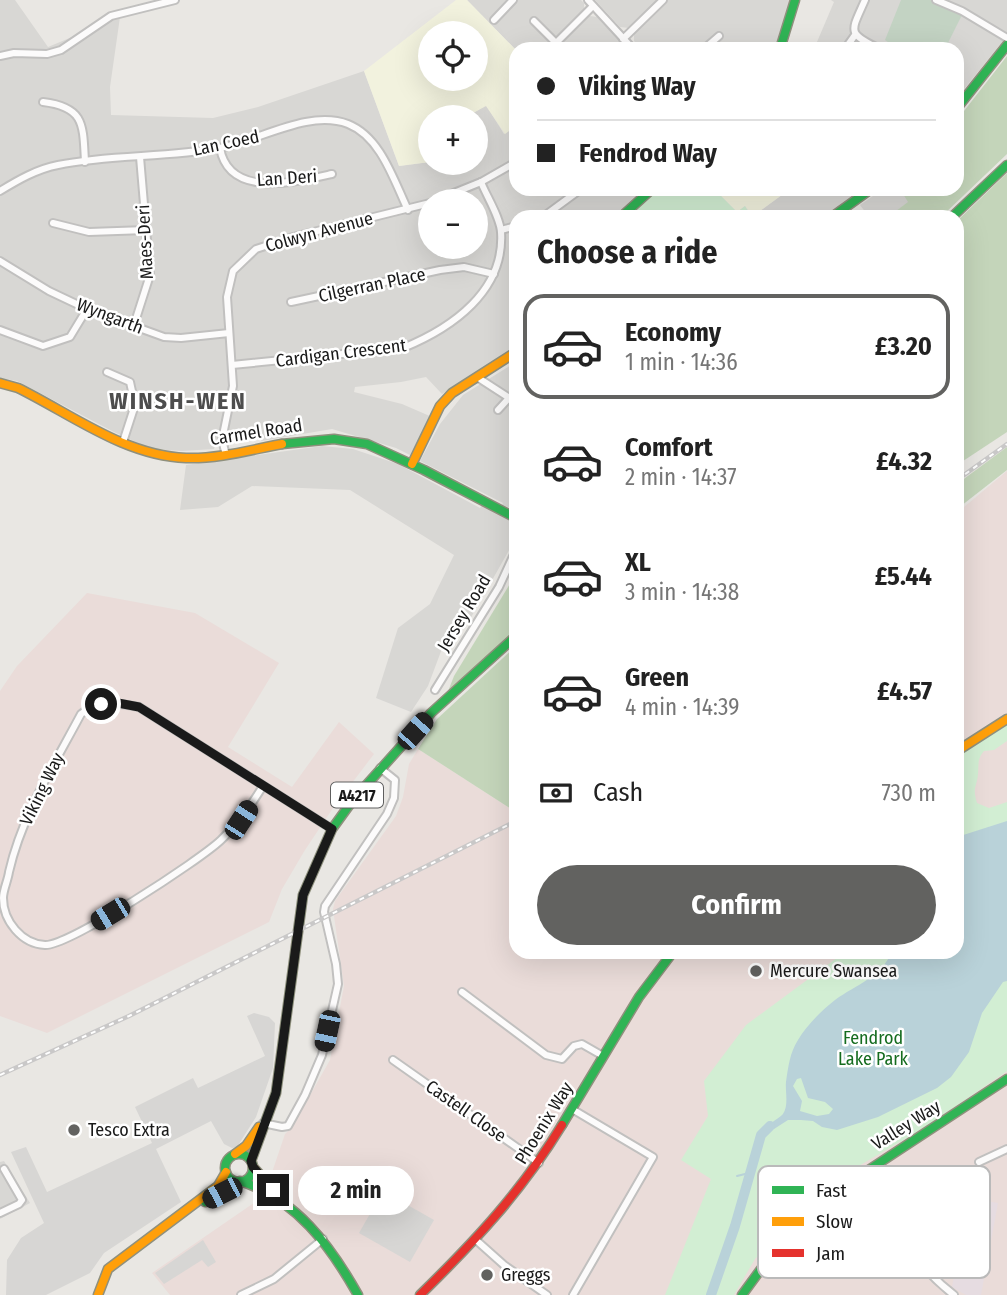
<!DOCTYPE html>
<meta charset="utf-8">
<style>
:root{--surface:#fff;--page:#f2f2f2;--text:#222;--muted:#767676;--line:#e0e0e0;--accent:#626260}
body{margin:0;font-family:"Fira Sans Condensed",sans-serif;background:var(--page);color:var(--text);height:100vh;display:flex;flex-direction:column;font-size:26px;white-space:nowrap}
*{box-sizing:border-box;margin:0}
p{font-size:23px;color:var(--muted)}
.icon{flex:none;width:38px;height:38px;fill:none;stroke:currentColor;stroke-width:2;stroke-linecap:round;stroke-linejoin:round}
.map{position:relative;flex:1;overflow:hidden}
.drawer{position:absolute;left:509px;top:210px;width:455px;height:749px;display:flex;flex-direction:column;background:var(--surface);border-radius:21px;box-shadow:0 7px 28px #0002}
.drawer>*{flex:none}
.banner{position:absolute;left:509px;top:42px;width:455px;height:154px;border-radius:21px;box-shadow:0 7px 28px #0002;display:grid;align-content:center;height:154px;padding:0 28px;background:var(--surface)}
.buttons{position:absolute;left:418px;top:21px;display:grid;gap:14px}
.buttons a{display:grid;place-items:center;width:70px;height:70px;border-radius:50%;background:var(--surface);box-shadow:0 7px 28px #0002;font-size:35px}
.end{position:absolute;width:32px;height:32px;margin:-16px;border:9px solid #1a1a1a;background:#fff;box-shadow:0 0 0 4px #fff}
.from{border-radius:50%}
.bubble{position:absolute;height:49px;border-radius:24px;background:var(--surface);box-shadow:0 7px 28px #0002;font-size:23px;font-weight:700;line-height:49px;text-align:center}
.car{position:absolute;width:21px;height:42px;margin:-21px -10px;border-radius:9px;box-shadow:0 0 5px 2px #0007;background:linear-gradient(#222 24%,#8ab4d8 0 40%,#222 0 76%,#8ab4d8 0 86%,#222 0)}
.banner b{display:flex;align-items:center;gap:24px;height:66px;font-size:26px}
.banner b+b{border-top:2px solid var(--line)}
.banner i{width:18px;height:18px;background:var(--text)}
ul{padding:0;list-style:none}
li{display:flex;align-items:center;gap:21px;height:105px;margin:0 14px 10px;padding:0 14px;border:4px solid transparent;border-radius:21px}
li div{flex:1}
li b{display:block;font-size:26px}
li em{font-style:normal;font-weight:700}
li.on{border-color:var(--accent)}
li>.icon{width:63px;height:63px;stroke-width:1.5}
h2{padding:0 28px;font-size:32px;line-height:84px}
.pay{display:flex;align-items:center;gap:18px;height:77px;padding:0 28px;font-size:26px}
.pay p{margin-inline-start:auto}
.action{display:flex;gap:14px;margin-top:auto;padding:14px 28px}
.action a{flex:1;height:80px;border-radius:42px;background:var(--accent);color:#fff;font-size:28px;font-weight:700;line-height:80px;text-align:center}
.map>svg:first-child{display:block}
</style>
<div class="map">
<svg width="1007" height="1295" viewBox="0 0 1007 1295">
<rect width="100%" height="100%" fill="#e9e7e3"/>
<g fill="#d8d7d4" fill-rule="evenodd">
<path d="M0,0H15L48,47L120,17L110,87L111,115L213,118L258,107L364,71L399,166L430,162L476,163V117H466L486,105L504,134L516,126V189H645L615,217H516V347L442,394L426,377L401,382L355,387L354,392L402,404L432,417L410,455L396,448L332,429L261,441L258,429L217,438L214,449L182,451L151,449L114,432L17,381L0,378ZM430,201H476V247H430Z"/>
<polygon points="467,0 581,0 584,3 584,10 590,16 597,17 627,49 516,50"/>
<polygon points="595,0 790,0 778,49 642,49 634,41 634,33 629,28 620,27"/>
<polygon points="831,0 1007,0 1007,36 957,98 957,49 814,49 834,2"/>
<polygon points="790,189 858,189 860,191 825,217 739,217 748,211 753,216"/>
<polygon points="883,189 900,189 909,202 888,217 869,217 860,205"/>
<polygon points="516,362 516,510 502,505 503,503 420,461 440,424 463,395"/>
<polygon points="322,446 353,449 398,464 480,508 482,505 516,524 516,535 512,545 465,628 452,636 443,646 428,686 411,712 376,698 398,628 430,604 454,555 350,490 252,486 218,507 180,510 186,465"/>
<polygon points="4,1161 30,1203 0,1219 0,1162"/>
</g>
<g fill="#eadcd9">
<polygon points="1007,471 1007,821 957,837 957,513"/>
<polygon points="87,593 195,613 279,663 228,747 292,787 339,722 374,754 333,808 305,850 282,889 269,922 47,1033 0,1016 0,691 17,666"/>
<polygon points="418,749 516,812 516,952 892,952 1007,981 1007,1295 170,1295 152,1273 264,1196 285,1134 292,1127 330,1060 344,986 333,909 335,901 396,816 403,797 409,764"/>
</g>
<polygon fill="#e6dce1" points="968,1198 998,1203 981,1295 966,1295 952,1287"/>
<g fill="#f2f2de" fill-rule="evenodd">
<path d="M456,0H467L516,50V126L505,134L486,106L466,117H430V162L399,166L364,71ZM430,33H476V79H430Z"/>
<polygon points="714,189 790,189 753,216 745,206 737,212"/>
</g>
<g fill="#d7d6d4">
<polygon points="254,1013 269,1017 275,1023 273,1068 256,1117 237,1147 232,1148 224,1144 211,1121 156,1149 181,1202 104,1253 90,1273 46,1295 6,1295 7,1260 21,1238 44,1223 11,1152 26,1147 47,1192 152,1143 135,1107 193,1078 198,1088 265,1056 247,1016"/>
<polygon points="383,1191 434,1220 410,1262 359,1233"/>
<polygon points="203,1240 216,1262 208,1267 202,1260 164,1284 155,1273"/>
</g>
<g fill="#c4d5ba">
<polygon points="1007,56 1007,154 941,217 888,217 908,202 900,189 957,189 957,120"/>
<polygon points="1007,173 1007,432 957,465 957,221"/>
<polygon points="1007,447 1007,470 957,509 957,484"/>
<polygon points="516,574 516,631 447,694 454,676"/>
<polygon points="516,646 516,812 418,749 437,719"/>
</g>
<polygon fill="#c3d3c3" points="901,0 930,0 963,13 945,49 898,49 885,40"/>
<g fill="#d2eed3">
<polygon points="655,189 714,189 737,212 745,206 748,211 739,217 624,217"/>
<path d="M1007,725V741L994,750L984,751C977,759 979,764 978,774C977,787 972,787 977,803L989,808L1007,802V1071L924,1128L850,1171L805,1206L755,1259L734,1295H665L711,1179L681,1160L708,1116L704,1081L746,1025L845,952H957V755Z"/>
</g>
<path fill="#b9d2d9" fill-rule="evenodd" d="M1007,821V981L1003,982L982,1013L969,1052L951,1077L937,1088L878,1117L837,1130L822,1127L813,1121L801,1120H788L774,1129L770,1126V1124C774,1121 780,1117 783,1114C789,1105 785,1091 786,1082C788,1068 790,1052 798,1040C806,1026 822,1010 835,1000C857,984 880,978 892,952H957V837ZM801,1078L808,1098L825,1102L833,1109L829,1114L817,1116L800,1111L802,1101L793,1086L797,1079Z"/>
<g fill="none" stroke-linecap="round" stroke-linejoin="round">
<polyline stroke="#b9d2d9" stroke-width="2" points="737,1176 749,1173"/>
<polyline stroke="#b9d2d9" stroke-width="10" points="711,1295 735,1226 761,1135 770,1126"/>
<defs>
<g id="street">
<polyline points="588,0 633,49"/>
<path d="M865,0C851,32 846,33 880,49"/>
<polyline points="936,0 962,11 1007,38"/>
<polyline points="494,20 513,0"/>
<polyline points="534,21 556,43"/>
<polyline points="623,39 663,0"/>
<polyline points="550,49 593,6"/>
<polyline points="704,49 719,36"/>
<polyline points="845,49 855,35"/>
<polyline points="0,56 14,53 47,54 61,50 111,16 175,0"/>
<path d="M43,102C85,107 83,125 85,162"/>
<path d="M220,148C229,199 296,182 332,174"/>
<path d="M0,191C18,180 37,169 58,165C111,154 166,158 219,148C259,141 308,109 348,124C381,137 394,181 408,210"/>
<polyline points="434,201 481,182 516,162"/>
<polyline points="543,217 581,189"/>
<polyline points="53,223 89,232 146,230"/>
<polyline points="501,230 516,226"/>
<polyline points="0,261 49,291 87,309 164,337 181,338 229,333"/>
<polyline points="291,302 440,270 464,267 494,274"/>
<polyline points="134,325 150,275 140,157"/>
<polyline points="0,330 43,346 70,337 87,309"/>
<path d="M232,365L403,348C452,328 505,291 501,232C500,217 487,197 481,182"/>
<polyline points="107,372 130,382 135,405 123,442"/>
<polyline points="477,377 514,401"/>
<polyline points="498,410 509,398"/>
<polyline points="226,455 222,440 233,386 227,297 233,271 256,249 293,237 430,203"/>
<polyline points="435,690 499,587 516,550"/>
<path d="M263,786C251,805 239,823 221,840C200,860 69,946 45,945C22,944 3,921 3,898C3,890 8,880 9,872C22,815 54,765 81,714C97,700 120,703 139,707L332,829"/>
<polyline points="462,992 546,1055 562,1059 574,1046 582,1044 603,1056"/>
<polyline points="393,1060 539,1163"/>
<polyline points="572,1109 653,1157 573,1295"/>
<polyline points="263,1123 282,1127 288,1126 305,1095 322,1055 338,984 336,964 324,912 325,906 387,814 394,798 395,780 380,768"/>
<polyline points="979,1162 1007,1149"/>
<path d="M859,1172C887,1216 912,1263 954,1295"/>
<polyline points="0,1213 19,1204 22,1200 4,1169"/>
<polyline points="476,1240 504,1265 547,1295"/>
<polyline points="241,1295 274,1279 323,1239"/>
</g>
<g id="fast">
<polyline points="780,49 795,0"/>
<polyline points="957,108 1007,45"/>
<polyline points="621,217 652,189"/>
<polyline points="832,217 871,189"/>
<polyline points="952,217 1007,165"/>
<polyline points="282,444 334,439 367,444 424,470 516,518"/>
<polyline points="562,1125 639,997 673,952"/>
<circle cx="239" cy="1168" r="14"/>
<polyline points="251,1161 276,1093 303,895 332,829 353,800 431,713 516,636"/>
<path d="M240,1181C296,1199 330,1245 358,1295"/>
<polyline points="205,1202 237,1182"/>
<polyline points="742,1295 783,1239 829,1196 1007,1079"/>
</g>
<g id="slow">
<path d="M0,383L18,388C71,414 125,456 186,458C218,459 250,450 282,444"/>
<polyline points="412,464 440,406 452,393 516,352"/>
<polyline points="957,751 1007,719"/>
<polyline points="235,1154 246,1146 259,1127"/>
<polyline points="253,1167 277,1193"/>
<polyline points="98,1295 108,1269 218,1186 226,1172"/>
</g>
<path id="jam" d="M420,1295C476,1240 521,1192 562,1125"/>
</defs>
<use href="#street" stroke="#c1c0bf" stroke-width="10"/>
<use href="#fast" stroke="#8f907d" stroke-width="11"/>
<use href="#slow" stroke="#8f907d" stroke-width="11"/>
<use href="#jam" stroke="#8f907d" stroke-width="11"/>
<use href="#street" stroke="#fcfbfb" stroke-width="6"/>
<use href="#fast" stroke="#30b455" stroke-width="8"/>
<use href="#slow" stroke="#ff9f0a" stroke-width="8"/>
<use href="#jam" stroke="#e5322d" stroke-width="8"/>
<defs>
<g id="rail">
<polyline points="957,480 1007,444"/>
<polyline points="0,1075 129,1016 516,821"/>
</g>
</defs>
<use href="#rail" stroke="#c9c8c8" stroke-width="4.5"/>
<use href="#rail" stroke="#fff" stroke-width="2" stroke-dasharray="5" stroke-linecap="butt"/>
</g>
<g fill="none" stroke-linecap="round" stroke-linejoin="round">
<polyline stroke="#1a1a1a" stroke-width="9" points="101,704 118,703 139,707 332,829 303,895 276,1093 251,1161 253,1167 273,1190"/>
</g>
<g fill="#626260" stroke="#fff" stroke-width="2.5">
<circle cx="756" cy="971" r="7"/>
<circle cx="74" cy="1130" r="7"/>
<circle cx="487" cy="1275" r="7"/>
</g>
<g text-anchor="middle" stroke-width="5" stroke-linejoin="round" paint-order="stroke">
<rect fill="#fff" stroke="#5f5f5f" stroke-width="2" x="331" y="782.5" width="52" height="25" rx="5"/>
<g font-size="16" font-weight="bold" fill="#1a1a1a">
<text x="357" y="801">A4217</text>
</g>
<g font-size="18" fill="#1a1a1a" stroke="#fff">
<text transform="translate(226 143) rotate(-12)" y="6">Lan Coed</text>
<text transform="translate(287 178) rotate(-4)" y="6">Lan Deri</text>
<text transform="translate(319 232) rotate(-15)" y="6">Colwyn Avenue</text>
<text transform="translate(145 242) rotate(-93)" y="6">Maes-Deri</text>
<text transform="translate(372 285) rotate(-12)" y="6">Cilgerran Place</text>
<text transform="translate(110 316) rotate(21)" y="6">Wyngarth</text>
<text transform="translate(341 353) rotate(-7)" y="6">Cardigan Crescent</text>
<text transform="translate(256 432) rotate(-9)" y="6">Carmel Road</text>
<text transform="translate(464 613) rotate(-59)" y="6">Jersey Road</text>
<text transform="translate(42 789) rotate(-64)" y="6">Viking Way</text>
<text transform="translate(466 1111) rotate(35)" y="6">Castell Close</text>
<text transform="translate(544 1123) rotate(-58)" y="6">Phoenix Way</text>
<text transform="translate(906 1125) rotate(-32)" y="6">Valley Way</text>
</g>
<g font-size="18" fill="#1a1a1a" stroke="#fff" text-anchor="start">
<text x="770" y="977">Mercure Swansea</text>
<text x="88" y="1136">Tesco Extra</text>
<text x="501" y="1281">Greggs</text>
</g>
<g font-size="18" fill="#156c1f" stroke="#fff">
<text x="873" y="1044">Fendrod<tspan x="873" dy="21">Lake Park</tspan></text>
</g>
<g font-size="24" font-weight="bold" letter-spacing="2" fill="#4d4d4d" stroke="#fff">
<text x="178" y="409">WINSH-WEN</text>
</g>
</g>
<rect x="758" y="1166" width="232" height="112" rx="10" fill="#fff" stroke="#bababa" stroke-width="2"/>
<rect x="772" y="1186" width="32" height="8" fill="#30b455"/>
<rect x="772" y="1217" width="32" height="9" fill="#ff9f0a"/>
<rect x="772" y="1249" width="32" height="8" fill="#e5322d"/>
<g font-size="19" fill="#1a1a1a">
<text x="816" y="1197">Fast</text>
<text x="816" y="1228">Slow</text>
<text x="816" y="1260">Jam</text>
</g>
</svg>
<div class="buttons">
<a><svg class="icon" aria-label="locate" viewBox="0 0 24 24"><circle cx="12" cy="12" r="6"/><path d="M12 2v4M12 18v4M2 12h4M18 12h4"/></svg></a>
<a>+</a>
<a>−</a>
</div>
<i class="end from" style="left:101px;top:704px"></i>
<i class="end" style="left:273px;top:1190px"></i>
<div class="bubble" style="left:298px;top:1166px;width:116px">2 min</div>
<i class="car" style="left:415px;top:731px;rotate:42deg"></i>
<i class="car" style="left:241px;top:820px;rotate:33deg"></i>
<i class="car" style="left:110px;top:914px;rotate:239deg"></i>
<i class="car" style="left:327px;top:1031px;rotate:192deg"></i>
<i class="car" style="left:222px;top:1193px;rotate:243deg"></i>
<div class="banner">
<b><i class="from"></i>Viking Way</b>
<b><i></i>Fendrod Way</b>
</div>
<section class="drawer">
<h2>Choose a ride</h2>
<ul>
<li class="on"><svg class="icon" aria-label="car" viewBox="0 0 24 24"><path d="M5 17H2v-5l4-1 3-4h7l3 4 3 1v5h-3M9 17h6M6 11h13"/><circle cx="7" cy="17" r="2"/><circle cx="17" cy="17" r="2"/></svg><div><b>Economy</b><p>1 min · 14:36</p></div><em>£3.20</em></li>
<li><svg class="icon" aria-label="car" viewBox="0 0 24 24"><path d="M5 17H2v-5l4-1 3-4h7l3 4 3 1v5h-3M9 17h6M6 11h13"/><circle cx="7" cy="17" r="2"/><circle cx="17" cy="17" r="2"/></svg><div><b>Comfort</b><p>2 min · 14:37</p></div><em>£4.32</em></li>
<li><svg class="icon" aria-label="car" viewBox="0 0 24 24"><path d="M5 17H2v-5l4-1 3-4h7l3 4 3 1v5h-3M9 17h6M6 11h13"/><circle cx="7" cy="17" r="2"/><circle cx="17" cy="17" r="2"/></svg><div><b>XL</b><p>3 min · 14:38</p></div><em>£5.44</em></li>
<li><svg class="icon" aria-label="car" viewBox="0 0 24 24"><path d="M5 17H2v-5l4-1 3-4h7l3 4 3 1v5h-3M9 17h6M6 11h13"/><circle cx="7" cy="17" r="2"/><circle cx="17" cy="17" r="2"/></svg><div><b>Green</b><p>4 min · 14:39</p></div><em>£4.57</em></li>
</ul>
<div class="pay"><svg class="icon" aria-label="cash" viewBox="0 0 24 24"><path d="M3 7h18v10H3z"/><circle cx="12" cy="12" r="2"/></svg>Cash<p>730 m</p></div>
<div class="action"><a>Confirm</a></div>
</section>
</div>
